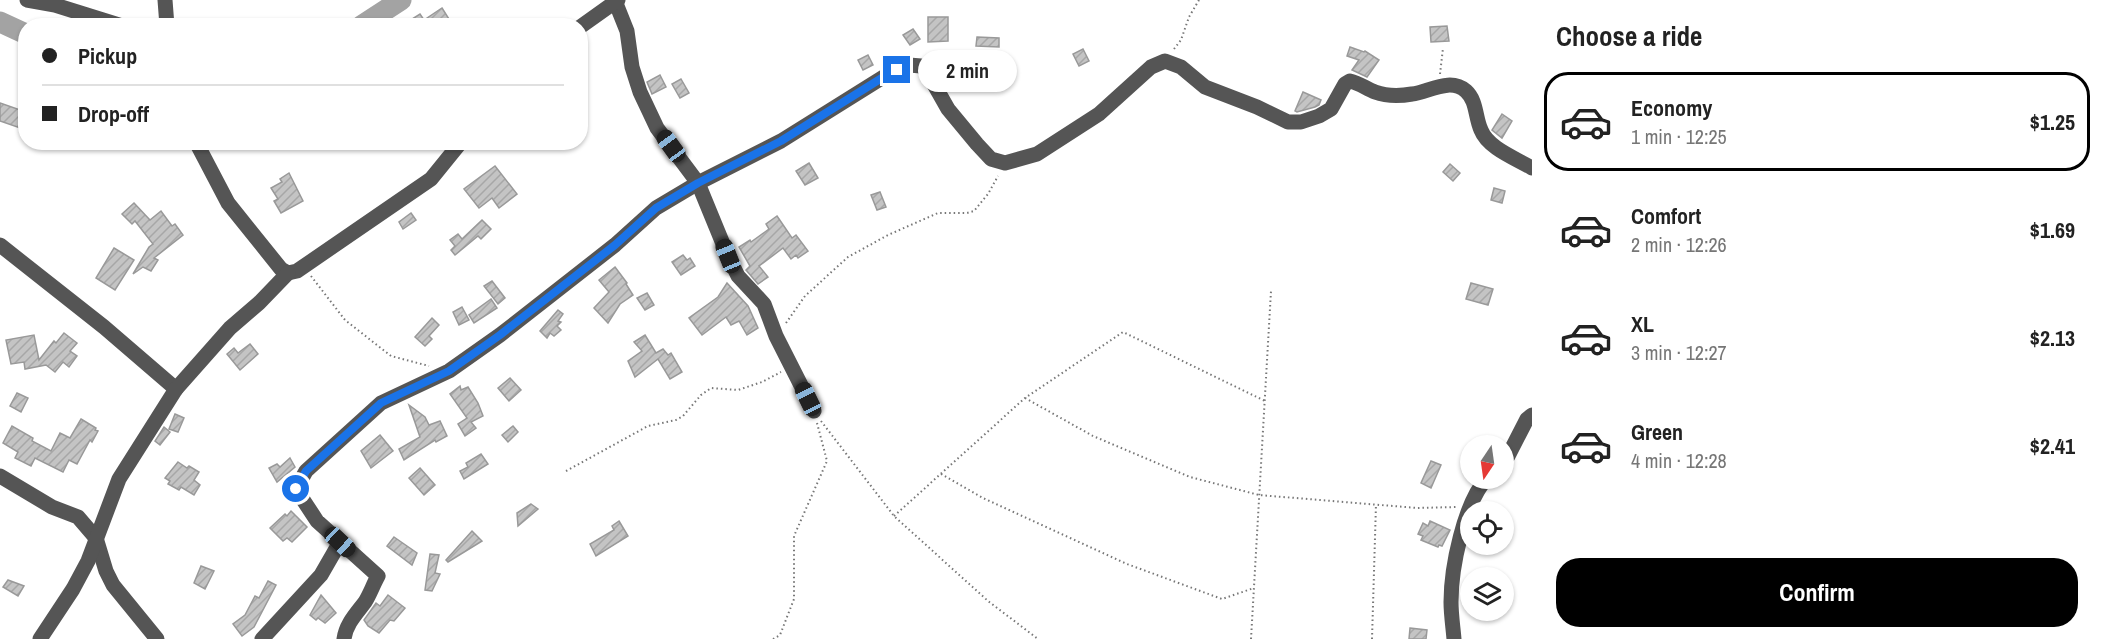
<!DOCTYPE html>
<meta charset="utf-8">
<style>
:root{--surface:#fff;--page:#f2f2f2;--text:#222;--muted:#767676;--line:#e0e0e0;--accent:#000}
body{margin:0;font-family:"Archivo Narrow",sans-serif;background:var(--page);color:var(--text);height:100vh;display:flex;flex-direction:column;font-size:22px;white-space:nowrap}
*{box-sizing:border-box;margin:0}
p{font-size:20px;color:var(--muted)}
.icon{flex:none;width:33px;height:33px;fill:none;stroke:currentColor;stroke-width:2;stroke-linecap:round;stroke-linejoin:round}
.map{position:relative;flex:1;overflow:hidden}
.details{display:flex;flex-direction:column;background:var(--surface);width:570px}
.details>*{flex:none}
.top-card{position:absolute;left:18px;top:18px;width:570px;height:132px;border-radius:24px;box-shadow:0 2px 4px #0004;display:grid;align-content:center;height:132px;padding:0 24px;background:var(--surface)}
.needle{width:39px;rotate:193deg}
.fabs{position:absolute;left:1460px;top:435px;display:grid;gap:12px}
.fabs a{display:grid;place-items:center;width:54px;height:54px;border-radius:50%;background:var(--surface);box-shadow:0 2px 4px #0004;font-size:30px}
.end{position:absolute;width:27px;height:27px;margin:-14px;border:8px solid #1a73e8;background:#fff;box-shadow:0 0 0 3px #fff}
.from{border-radius:50%}
.bubble{position:absolute;height:42px;border-radius:21px;background:var(--surface);box-shadow:0 2px 4px #0004;font-size:20px;font-weight:800;line-height:42px;text-align:center}
.car{position:absolute;width:18px;height:36px;margin:-18px -9px;border-radius:8px;box-shadow:0 0 4px 2px #0007;background:linear-gradient(#222 24%,#8ab4d8 0 40%,#222 0 76%,#8ab4d8 0 86%,#222 0)}
.top-card b{display:flex;align-items:center;gap:21px;height:57px;font-size:22px}
.top-card b+b{border-top:2px solid var(--line)}
.top-card i{width:15px;height:15px;background:var(--text)}
ul{padding:0;list-style:none}
li{display:flex;align-items:center;gap:18px;height:99px;margin:0 12px 9px;padding:0 12px;border:3px solid transparent;border-radius:24px}
li div{flex:1}
li b{display:block;font-size:22px}
li em{font-style:normal;font-weight:800}
li.current{border-color:var(--accent)}
li>.icon{width:54px;height:54px;stroke-width:1.5}
h2{padding:0 24px;font-size:27px;line-height:72px}
.action{display:flex;gap:12px;margin-top:auto;padding:12px 24px}
.action a{flex:1;height:69px;border-radius:24px;background:var(--accent);color:#fff;font-size:24px;font-weight:800;line-height:69px;text-align:center}
main{display:flex;flex:1;min-height:0}
.map>svg:first-child{display:block}
</style>
<main>
<div class="map">
<svg width="1532" height="639" viewBox="0 0 1532 639">
<defs>
<pattern id="building-hatch" width="6" height="6" patternUnits="userSpaceOnUse" patternTransform="scale(1.5)"><rect width="6" height="6" fill="#c4c4c4"/><path d="M-1 1l2-2M0 6l6-6M5 7l2-2" fill="none" stroke="#a7a7a7"/></pattern>
</defs>
<rect width="100%" height="100%" fill="#fff"/>
<g fill="none" stroke-linecap="round" stroke-linejoin="round">
<g stroke="#a3a3a3" stroke-width="21">
<polyline points="0,22 26,34"/>
<polyline points="361,26 401,0"/>
</g>
</g>
<g fill="url(#building-hatch)" stroke="#999" stroke-width="1.5">
<polygon points="442,8 449,19 440,26 401,26 420,14 424,20"/>
<polygon points="928,17 948,17 948,41 928,42"/>
<polygon points="1447,26 1449,41 1431,42 1430,27"/>
<polygon points="913,29 920,39 910,45 903,35"/>
<polygon points="977,37 999,38 999,47 976,46"/>
<polygon points="1350,47 1364,52 1365,51 1379,60 1367,77 1352,70 1359,60 1347,56"/>
<polygon points="1083,49 1089,61 1079,66 1073,54"/>
<polygon points="868,55 873,65 863,70 858,60"/>
<polygon points="660,75 666,87 652,94 647,82"/>
<polygon points="681,79 689,93 680,98 672,84"/>
<polygon points="1303,92 1321,100 1319,105 1315,107 1297,112 1295,111"/>
<polygon points="0,103 26,112 26,130 0,121"/>
<polygon points="1502,114 1512,121 1502,138 1492,130"/>
<polygon points="809,163 818,178 805,185 796,171"/>
<polygon points="1450,164 1460,173 1453,181 1443,172"/>
<polygon points="495,166 517,194 499,208 492,198 479,208 464,189"/>
<polygon points="289,173 303,201 281,213 274,201 278,199 271,188 282,182 280,179"/>
<polygon points="1494,188 1505,191 1502,203 1491,200"/>
<polygon points="880,192 886,207 877,210 871,195"/>
<polygon points="134,203 150,220 161,211 172,226 175,224 183,235 154,258 158,260 151,271 143,267 133,274 149,247 153,244 135,221 132,224 122,214"/>
<polygon points="411,213 416,220 403,229 399,222"/>
<polygon points="777,216 792,238 796,235 808,251 798,258 796,255 791,259 783,248 759,266 768,277 758,284 746,270 750,266 739,247 750,240 751,242 769,229 766,224"/>
<polygon points="482,220 491,229 481,239 478,236 455,255 451,250 455,246 450,240 458,234 462,239"/>
<polygon points="114,248 134,260 115,290 96,278"/>
<polygon points="683,255 687,260 690,258 695,266 681,275 672,262"/>
<polygon points="615,267 627,283 626,284 633,295 620,304 608,323 594,308 609,292 599,280"/>
<polygon points="492,281 505,298 498,304 484,286"/>
<polygon points="727,283 748,306 758,328 747,335 739,321 731,325 726,317 702,335 689,318 718,297"/>
<polygon points="1471,283 1493,289 1488,305 1466,299"/>
<polygon points="647,293 654,305 645,310 637,298"/>
<polygon points="491,299 497,308 474,323 469,315"/>
<polygon points="462,307 469,320 459,325 453,312"/>
<polygon points="558,310 563,314 558,321 561,322 557,326 561,330 554,336 550,333 547,338 540,331"/>
<polygon points="432,318 439,325 429,336 432,339 425,346 415,337"/>
<polygon points="64,333 77,343 70,351 77,356 69,367 63,362 55,372 46,365 25,369 24,362 11,364 6,340 34,335 39,360 54,341 56,343"/>
<polygon points="645,335 656,353 663,349 668,355 671,353 682,372 670,379 658,359 635,377 628,361 642,351 634,342"/>
<polygon points="250,344 258,354 240,370 227,354 234,348 238,353"/>
<polygon points="510,378 521,390 509,401 498,388"/>
<polygon points="460,386 461,390 468,387 478,403 483,416 471,422 476,428 465,436 458,424 467,418 450,394"/>
<polygon points="17,393 28,398 21,412 10,406"/>
<polygon points="409,405 425,417 429,425 440,421 447,436 436,442 435,440 404,460 399,449 420,437"/>
<polygon points="175,414 184,418 178,432 169,429"/>
<polygon points="81,419 96,428 95,430 98,431 92,442 90,440 77,464 69,460 63,472 35,458 31,466 15,458 18,452 3,443 12,426 33,438 32,441 51,451 60,433 70,438"/>
<polygon points="513,426 518,432 508,442 502,435"/>
<polygon points="164,427 170,432 160,445 155,441"/>
<polygon points="380,435 393,451 371,468 361,451"/>
<polygon points="481,454 488,464 464,479 460,471 468,467 466,463"/>
<polygon points="290,458 295,467 277,482 269,468 277,464 280,467"/>
<polygon points="1431,461 1441,465 1431,488 1421,483"/>
<polygon points="178,462 187,468 189,466 199,472 194,480 200,485 194,495 181,487 179,490 168,484 170,481 165,478"/>
<polygon points="420,468 435,485 424,495 409,478"/>
<polygon points="531,504 538,509 518,526 517,513"/>
<polygon points="291,511 307,527 292,542 287,538 283,541 270,528 285,514 287,516"/>
<polygon points="619,521 628,536 596,556 590,544 614,530 612,526"/>
<polygon points="1430,521 1450,530 1442,546 1439,545 1438,547 1421,540 1423,536 1418,534 1423,523 1428,526"/>
<polygon points="472,531 482,541 448,562 446,560"/>
<polygon points="394,537 417,553 412,565 387,546"/>
<polygon points="430,554 439,555 435,573 440,574 432,591 425,590"/>
<polygon points="201,566 214,571 205,589 194,583"/>
<polygon points="8,580 24,586 18,596 3,587"/>
<polygon points="268,581 276,585 254,627 242,636 233,624 245,615 255,596 259,598"/>
<polygon points="321,595 336,613 325,623 318,618 316,620 310,615"/>
<polygon points="388,595 405,608 394,621 390,620 379,633 368,626 364,620 376,603 380,606"/>
<polygon points="1410,628 1427,630 1426,639 1409,639"/>
</g>
<g fill="none" stroke-linecap="round" stroke-linejoin="round">
<g stroke="#777" stroke-width="2" stroke-dasharray="1.5 3" stroke-linecap="butt">
<polyline points="1174,49 1181,40 1189,17 1199,0"/>
<polyline points="1440,74 1443,48"/>
<polyline points="311,276 345,320 391,356 429,366"/>
<polyline points="786,323 805,296 848,257 888,235 938,213 967,213 974,211 988,194 998,176"/>
<polyline points="1025,398 1093,436 1190,477 1259,495 1417,508 1456,507"/>
<polyline points="821,421 894,516 988,601 1038,639"/>
<polyline points="566,471 648,426 676,420 683,416 701,395 711,388 738,390 762,382 781,372"/>
<polyline points="941,474 983,498 1127,564 1222,599 1254,588"/>
<polyline points="894,516 1025,398 1123,332 1265,401"/>
<polyline points="773,639 780,635 794,599 794,536 827,461 817,423"/>
<polyline points="1251,639 1271,291"/>
<polyline points="1372,639 1376,504"/>
</g>
<g stroke="#555" stroke-width="15">
<polyline points="27,0 55,5 122,26"/>
<polyline points="165,0 167,26"/>
<polyline points="615,1 627,31 632,67 640,92 657,128 698,183 728,256 738,276 764,304 776,336 814,411"/>
<polyline points="580,27 618,0"/>
<polyline points="196,142 228,203 281,269 288,273 297,271 431,179 461,142"/>
<polyline points="0,245 104,327 176,389"/>
<polyline points="1503,462 1508,456 1527,419 1532,415"/>
<polyline points="0,476 52,507 78,517 96,538 106,571 113,585 157,639"/>
<polyline points="40,639 73,589 88,561 119,479 176,389 230,328 259,303 288,273"/>
<polyline points="262,639 321,575 340,542"/>
<path d="M344,639C346,624 356,614 365,602C370,594 373,585 378,576L317,521L296,489L306,471L381,403L449,371L500,335L615,245L656,208L698,183L781,141L885,76L909,65L921,66L927,72L948,109L977,144L991,159L1005,163L1037,154L1099,114L1151,67L1165,61L1181,67L1205,87L1257,107L1288,122H1301L1319,116L1331,109L1345,84L1350,81C1359,83 1367,89 1375,92C1386,96 1401,96 1412,94C1429,92 1450,77 1466,91C1477,101 1475,117 1481,130C1488,148 1515,158 1532,168"/>
<path d="M1454,639C1453,627 1451,614 1451,602C1451,568 1464,503 1487,478"/>
</g>
</g>
<g fill="none" stroke-linecap="round" stroke-linejoin="round">
<polyline stroke="#1a73e8" stroke-width="8" points="296,489 306,471 381,403 449,371 500,335 615,245 656,208 698,183 781,141 885,76 897,70"/>
</g>
</svg>
<div class="fabs">
<a><svg class="needle" viewBox="-14 -14 28 28"><path d="M0-13l5 13h-10z" fill="#e53935"/><path d="M0 13l5-13h-10z" fill="#767676"/></svg></a>
<a><svg class="icon" aria-label="locate" viewBox="0 0 24 24"><circle cx="12" cy="12" r="6"/><path d="M12 2v4M12 18v4M2 12h4M18 12h4"/></svg></a>
<a><svg class="icon" aria-label="layers" viewBox="0 0 24 24"><path d="M12 4l9 5-9 5-9-5zM3 14l9 5 9-5"/></svg></a>
</div>
<i class="end from" style="left:296px;top:489px"></i>
<i class="end" style="left:897px;top:70px"></i>
<div class="bubble" style="left:918px;top:50px;width:99px">2 min</div>
<i class="car" style="left:671px;top:146px;rotate:324deg"></i>
<i class="car" style="left:728px;top:256px;rotate:338deg"></i>
<i class="car" style="left:808px;top:399px;rotate:334deg"></i>
<i class="car" style="left:340px;top:542px;rotate:133deg"></i>
<div class="top-card">
<b><i class="from"></i>Pickup</b>
<b><i></i>Drop-off</b>
</div>
</div>
<section class="details">
<h2>Choose a ride</h2>
<ul>
<li class="current"><svg class="icon" aria-label="car" viewBox="0 0 24 24"><path d="M5 17H2v-5l4-1 3-4h7l3 4 3 1v5h-3M9 17h6M6 11h13"/><circle cx="7" cy="17" r="2"/><circle cx="17" cy="17" r="2"/></svg><div><b>Economy</b><p>1 min · 12:25</p></div><em>$1.25</em></li>
<li><svg class="icon" aria-label="car" viewBox="0 0 24 24"><path d="M5 17H2v-5l4-1 3-4h7l3 4 3 1v5h-3M9 17h6M6 11h13"/><circle cx="7" cy="17" r="2"/><circle cx="17" cy="17" r="2"/></svg><div><b>Comfort</b><p>2 min · 12:26</p></div><em>$1.69</em></li>
<li><svg class="icon" aria-label="car" viewBox="0 0 24 24"><path d="M5 17H2v-5l4-1 3-4h7l3 4 3 1v5h-3M9 17h6M6 11h13"/><circle cx="7" cy="17" r="2"/><circle cx="17" cy="17" r="2"/></svg><div><b>XL</b><p>3 min · 12:27</p></div><em>$2.13</em></li>
<li><svg class="icon" aria-label="car" viewBox="0 0 24 24"><path d="M5 17H2v-5l4-1 3-4h7l3 4 3 1v5h-3M9 17h6M6 11h13"/><circle cx="7" cy="17" r="2"/><circle cx="17" cy="17" r="2"/></svg><div><b>Green</b><p>4 min · 12:28</p></div><em>$2.41</em></li>
</ul>
<div class="action"><a>Confirm</a></div>
</section>
</main>
